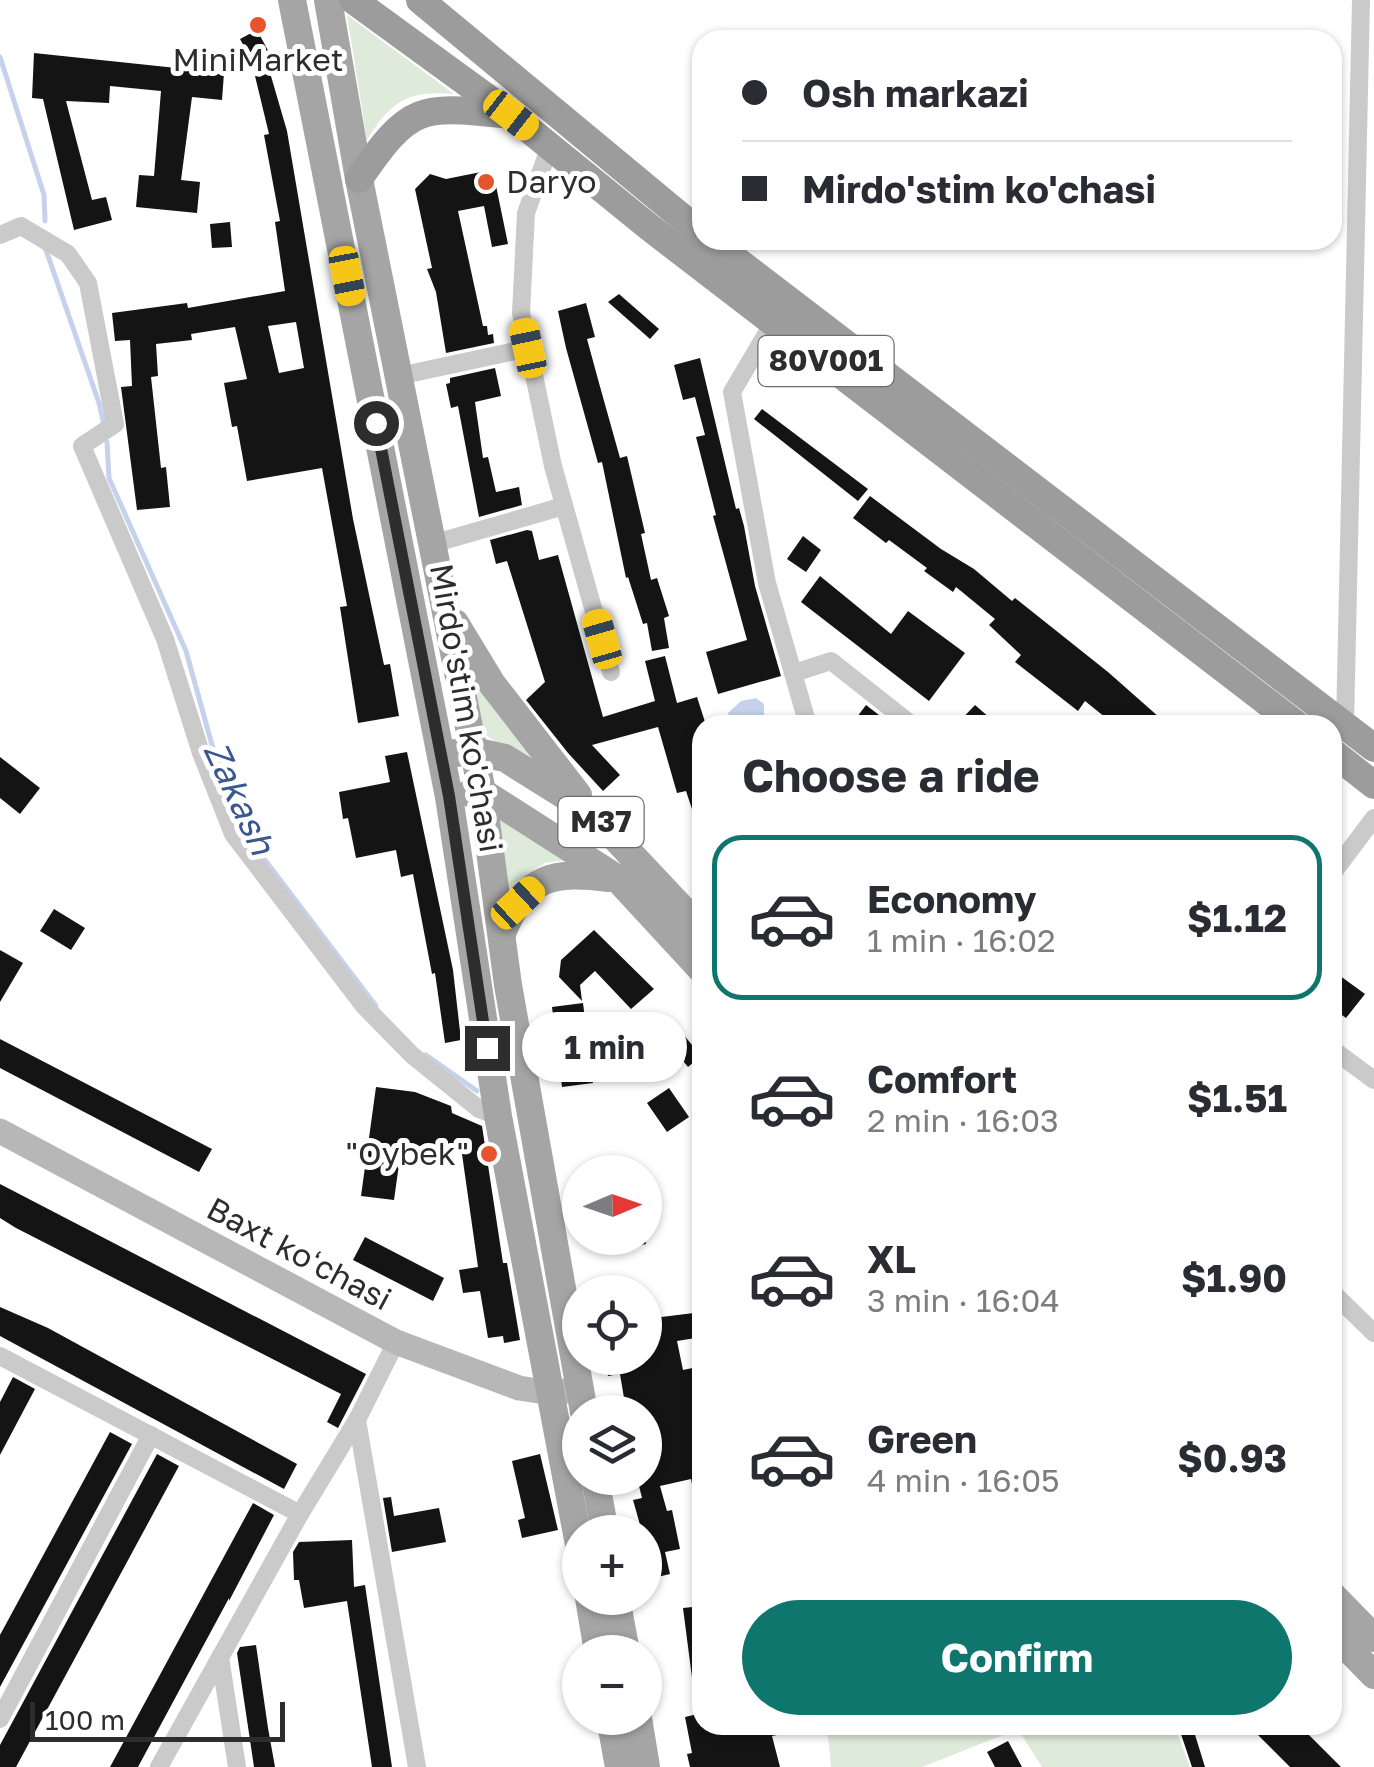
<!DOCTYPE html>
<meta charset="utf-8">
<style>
:root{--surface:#fff;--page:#f2f2f3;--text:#2b2b33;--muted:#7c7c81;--line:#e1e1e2;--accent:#0f766e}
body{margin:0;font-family:"Golos Text",sans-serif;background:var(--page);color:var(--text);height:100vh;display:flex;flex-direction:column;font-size:38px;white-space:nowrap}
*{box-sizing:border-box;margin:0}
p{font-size:32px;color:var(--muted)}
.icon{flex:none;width:55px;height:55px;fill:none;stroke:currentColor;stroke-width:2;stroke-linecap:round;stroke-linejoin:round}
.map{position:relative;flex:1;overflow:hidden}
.drawer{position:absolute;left:692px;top:715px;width:650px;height:1020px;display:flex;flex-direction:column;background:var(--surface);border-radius:30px;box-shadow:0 2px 8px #0004}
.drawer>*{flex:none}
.top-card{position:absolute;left:692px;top:30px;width:650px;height:220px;border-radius:30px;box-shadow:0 2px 8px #0004;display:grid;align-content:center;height:220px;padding:0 50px;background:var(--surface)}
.needle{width:65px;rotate:88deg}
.controls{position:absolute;left:562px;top:1155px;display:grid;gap:20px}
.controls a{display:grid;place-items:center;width:100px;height:100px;border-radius:50%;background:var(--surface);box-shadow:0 2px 8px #0004;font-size:50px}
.scale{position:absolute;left:30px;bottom:25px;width:255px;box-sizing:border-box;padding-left:10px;border:5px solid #2d2d2d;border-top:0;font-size:28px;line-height:35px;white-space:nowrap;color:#2d2d2d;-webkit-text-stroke:8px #fff;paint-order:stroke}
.end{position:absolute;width:45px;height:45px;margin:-22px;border:12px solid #2d2d2d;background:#fff;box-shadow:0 0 0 5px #fff}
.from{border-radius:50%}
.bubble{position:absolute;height:70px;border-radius:35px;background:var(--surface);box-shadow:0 2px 8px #0004;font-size:32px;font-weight:700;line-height:70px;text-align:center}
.car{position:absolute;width:30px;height:60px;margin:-30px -15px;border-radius:12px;box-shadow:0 0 8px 2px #0007;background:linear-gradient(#f5c518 24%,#345 0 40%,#f5c518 0 76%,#345 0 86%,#f5c518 0)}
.top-card b{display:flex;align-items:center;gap:35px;height:95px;font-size:38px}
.top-card b+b{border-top:2px solid var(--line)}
.top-card i{width:25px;height:25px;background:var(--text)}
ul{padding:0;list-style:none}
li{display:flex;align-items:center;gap:30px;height:165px;margin:0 20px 15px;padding:0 30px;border:5px solid transparent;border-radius:30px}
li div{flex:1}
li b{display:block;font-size:38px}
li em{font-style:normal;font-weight:700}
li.active{border-color:var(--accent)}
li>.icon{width:90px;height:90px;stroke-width:1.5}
h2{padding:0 50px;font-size:45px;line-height:120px}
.button{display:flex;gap:20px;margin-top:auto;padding:20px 50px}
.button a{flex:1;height:115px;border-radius:60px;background:var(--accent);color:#fff;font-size:40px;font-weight:700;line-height:115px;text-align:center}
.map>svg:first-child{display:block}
</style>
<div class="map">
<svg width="1374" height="1767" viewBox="0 0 1374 1767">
<rect width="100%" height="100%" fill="#fff"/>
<g fill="#deebda">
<path d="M347,15L454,94C408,90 391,101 367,140Z"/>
<polygon points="472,674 559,786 480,731"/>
<polygon points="499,814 568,860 545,863 506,888"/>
<polygon points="827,1725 1174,1725 1190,1767 1042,1767 1018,1729 922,1767 831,1767"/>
</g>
<polygon fill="#c6d2eb" points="756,698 764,704 764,718 749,725 732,725 728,713 741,701"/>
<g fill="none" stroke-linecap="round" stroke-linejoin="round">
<g stroke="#c6d2eb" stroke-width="5">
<polyline points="0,57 44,195 45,221"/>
<polyline points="46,250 99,403 104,425"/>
<polyline points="107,442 109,478 186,651 212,745 228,786 262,856 376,1006"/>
<polyline points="426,1055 477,1091"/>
</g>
</g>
<g fill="#141414" fill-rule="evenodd">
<path d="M257,30L271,56L266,59L287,131L353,519L384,665L390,664L399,716L358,723L340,607L347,606L322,468L247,481L237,426L232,427L224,383L247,379L235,327L191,334L192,340L156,344L158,376L151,377L161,468L166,467L170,507L137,510L121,387L132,386L130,340L115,341L112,313L187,303L188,308L285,291L275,222L280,221L264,135L269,134L255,76L261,77L240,39ZM296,322L304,368L279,373L268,326Z"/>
<polygon points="34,53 224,73 222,100 192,97 181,180 200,182 197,213 136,207 139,175 154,176 161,91 110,86 109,103 66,101 92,200 106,197 112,220 74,230 43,99 32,98"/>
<polygon points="486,171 494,176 508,244 492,247 484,206 458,211 483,326 487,326 488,335 493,334 494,343 446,353 436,292 427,269 432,268 415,189 430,174 446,179"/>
<polygon points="230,222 232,247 212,248 210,224"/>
<polygon points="619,294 659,329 650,339 608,302"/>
<polygon points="586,303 595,337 587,339 599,383 620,458 627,456 645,533 641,534 651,580 657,578 669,616 664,618 669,648 652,651 647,623 643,624 628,577 626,578 602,462 598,463 566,348 558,311"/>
<polygon points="700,358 736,509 739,508 744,526 755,586 781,676 718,694 706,652 747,640 713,516 716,515 696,437 705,435 695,397 683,400 674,365"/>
<polygon points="495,368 501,396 475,402 483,458 488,457 496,492 519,487 522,505 479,517 458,406 451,408 446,384 450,383 450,378"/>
<polygon points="762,409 868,489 858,501 754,419"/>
<polygon points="870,496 941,549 974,569 1012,601 1015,598 1108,672 1168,725 1122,725 1114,718 1111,722 1085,701 1078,711 1015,662 1021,655 989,625 995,619 956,587 953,592 924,571 927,568 889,540 886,543 853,518"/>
<polygon points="527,530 532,531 539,560 558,555 603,717 655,701 645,661 665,656 677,703 697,697 706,725 702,725 702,832 700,833 686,791 677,793 658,727 592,745 620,775 603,791 568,753 526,700 545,682 507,561 496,564 490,540"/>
<polygon points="803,536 821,550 806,572 787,559"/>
<polygon points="820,576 891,634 908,611 965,653 929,701 801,602"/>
<polygon points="866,705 892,725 851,725"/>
<polygon points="975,705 998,725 956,725"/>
<polygon points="407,752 453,970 461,1040 445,1043 435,973 432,974 413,874 401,877 396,850 356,858 348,818 343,819 339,792 390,782 385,756"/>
<polygon points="0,757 40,788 20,814 0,798"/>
<polygon points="54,909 85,928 71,950 40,931"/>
<polygon points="594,930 654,989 631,1009 595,971 580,985 582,1001 559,977 561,960"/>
<polygon points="0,950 23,963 0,1002"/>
<polygon points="1332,970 1365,994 1346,1018 1332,1008"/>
<polygon points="583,1003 593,1083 562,1087 552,1007"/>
<polygon points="674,1023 701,1056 688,1067 661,1034"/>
<polygon points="0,1039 212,1149 199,1172 0,1068"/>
<polygon points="376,1087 415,1092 451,1106 452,1113 482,1126 503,1263 507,1263 520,1340 504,1343 503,1336 488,1338 480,1291 463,1293 459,1270 478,1267 462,1154 402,1143 394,1200 361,1196"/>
<polygon points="669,1088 689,1117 667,1132 647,1103"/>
<polygon points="0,1184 366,1374 338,1428 327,1422 341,1394 16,1228 0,1218"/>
<polygon points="365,1237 444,1278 433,1301 353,1260"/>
<polygon points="605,1238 645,1238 646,1244 608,1252"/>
<polygon points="0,1307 48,1328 297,1464 284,1489 0,1336"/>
<polygon points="702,1312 702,1337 677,1341 683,1370 702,1366 702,1505 696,1505 691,1479 660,1486 667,1511 672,1510 680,1549 665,1552 670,1574 645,1580 645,1565 648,1564 645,1532 642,1532 633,1500 642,1498 637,1478 645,1478 645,1407 626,1410 620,1374 608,1376 605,1358 645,1358 645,1319"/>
<polygon points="13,1377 35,1389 0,1455 0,1402"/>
<polygon points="110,1432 132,1444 0,1687 0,1635"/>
<polygon points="157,1454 179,1466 16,1767 0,1767 0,1745"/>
<polygon points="540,1454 558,1530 522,1538 518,1520 525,1518 512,1461"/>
<polygon points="391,1497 394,1516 439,1508 446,1542 392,1552 383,1498"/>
<polygon points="253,1503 274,1515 229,1601 229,1598 138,1767 110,1767"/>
<polygon points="352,1540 354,1587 365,1585 392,1767 372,1767 347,1601 304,1608 299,1580 294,1580 293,1552 299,1542"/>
<polygon points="702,1606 702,1692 694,1693 683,1608"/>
<polygon points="256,1645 268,1728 275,1767 254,1767 237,1653 240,1647"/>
<polygon points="702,1713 702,1725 796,1725 796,1731 772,1736 780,1767 690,1767 687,1754 692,1753 685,1717"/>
<polygon points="1178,1725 1192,1725 1205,1767 1192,1767"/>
<polygon points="1248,1725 1299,1725 1341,1767 1290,1767"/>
<polygon points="1008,1741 1022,1767 995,1767 987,1752"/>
</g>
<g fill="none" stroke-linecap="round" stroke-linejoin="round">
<g stroke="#cacaca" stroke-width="18">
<polyline points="550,146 526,213 521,313 553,466 611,672"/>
<polyline points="0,235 21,226 68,254 88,283 115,424 82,446 165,639 201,753 233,834 364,1006 412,1055 479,1109 498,1116"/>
<polyline points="774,321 732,392 767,583 808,725"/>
<polyline points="399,376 529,348"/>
<polyline points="432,544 564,506"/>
<polyline points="794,673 831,661 912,725"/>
<polyline points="1345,725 1361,0"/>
<polyline points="1332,874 1374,818"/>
<polyline points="1332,1049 1374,1080"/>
<polyline points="1332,1292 1374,1333"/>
<polyline points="0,1356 300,1514"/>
<polyline points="357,1420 417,1767"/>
<polyline points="220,1657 237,1767"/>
<polyline points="0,1719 151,1435"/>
<polyline points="159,1767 300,1514 357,1420 396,1342"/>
</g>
<polyline stroke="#b7b7b7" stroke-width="25" points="0,1131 396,1342 519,1388 551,1393 581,1389"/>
<g stroke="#a5a5a5" stroke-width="28">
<polyline points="292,0 449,797 498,1116 580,1550"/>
<polyline points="328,0 359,179 482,792 508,985 584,1412"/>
<polyline points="455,623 492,684 578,795"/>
<polyline points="456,753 473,751 505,758 591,812 702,930"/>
<polyline points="470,793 482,792 618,879 702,970"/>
<path d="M503,931C526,875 555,871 609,878"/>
<polyline points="595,1478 605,1532"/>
<polyline points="1332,1595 1374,1638"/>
<polyline points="589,1598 598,1652"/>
<polyline points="616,1598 626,1652"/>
<polyline points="1332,1632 1374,1675"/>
<polyline points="610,1718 619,1767"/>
<polyline points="638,1718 646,1767"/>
</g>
<g stroke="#9c9c9c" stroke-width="28">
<polyline points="353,0 511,115 649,227 1297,725"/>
<polyline points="420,0 702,234"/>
<path d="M359,179C411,102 422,106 511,115"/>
<polyline points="710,240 1374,748"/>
<polyline points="1332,752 1374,785"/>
</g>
</g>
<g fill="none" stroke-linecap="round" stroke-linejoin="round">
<polyline stroke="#2d2d2d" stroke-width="12" points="376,423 449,796 487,1048"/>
</g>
<g fill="#e7532c" stroke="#fff" stroke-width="4">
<circle cx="258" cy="25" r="10"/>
<circle cx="486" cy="182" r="10"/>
<circle cx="489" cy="1154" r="10"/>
</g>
<g text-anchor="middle" stroke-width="10" stroke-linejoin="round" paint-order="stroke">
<g fill="#fff" stroke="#6c6c6c" stroke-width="2.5">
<rect x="758.5" y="336" width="135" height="50" rx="8"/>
<rect x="558.5" y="797" width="85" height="50" rx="8"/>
</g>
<g font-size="30" font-weight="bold" fill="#2d2d2d">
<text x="826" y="371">80V001</text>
<text x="601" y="832">M37</text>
</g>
<g font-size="32" fill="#2d2d2d" stroke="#fff">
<text x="258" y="71">MiniMarket</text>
<text x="506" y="193" text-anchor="start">Daryo</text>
<text x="469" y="1165" text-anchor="end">"Oybek"</text>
</g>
<g font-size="32" fill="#2d2d2d" stroke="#fff">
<text transform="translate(466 708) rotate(80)" y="11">Mirdo'stim ko'chasi</text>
<text transform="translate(299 1254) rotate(28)" y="11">Baxt koʻchasi</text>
</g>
<g font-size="35" font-style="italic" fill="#3a578f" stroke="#fff">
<text transform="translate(239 798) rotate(65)" y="12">Zakash</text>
</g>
</g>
</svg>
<div class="controls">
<a><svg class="needle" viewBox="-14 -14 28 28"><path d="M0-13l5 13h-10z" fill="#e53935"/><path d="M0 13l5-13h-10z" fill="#7c7c81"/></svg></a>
<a><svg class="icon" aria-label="locate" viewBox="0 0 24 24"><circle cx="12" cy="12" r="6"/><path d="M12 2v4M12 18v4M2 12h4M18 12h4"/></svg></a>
<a><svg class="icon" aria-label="layers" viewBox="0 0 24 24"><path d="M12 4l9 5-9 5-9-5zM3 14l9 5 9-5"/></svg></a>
<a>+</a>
<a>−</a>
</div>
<div class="scale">100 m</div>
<i class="end from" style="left:376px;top:423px"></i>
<i class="end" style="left:487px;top:1048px"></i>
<div class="bubble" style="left:522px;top:1012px;width:165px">1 min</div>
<i class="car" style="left:511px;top:115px;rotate:128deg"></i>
<i class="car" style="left:347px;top:276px;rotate:169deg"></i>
<i class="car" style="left:528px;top:348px;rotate:348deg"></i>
<i class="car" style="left:602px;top:639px;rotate:344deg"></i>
<i class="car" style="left:518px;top:903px;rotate:47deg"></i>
<div class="top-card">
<b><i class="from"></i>Osh markazi</b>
<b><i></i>Mirdo'stim ko'chasi</b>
</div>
<section class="drawer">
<h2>Choose a ride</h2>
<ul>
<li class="active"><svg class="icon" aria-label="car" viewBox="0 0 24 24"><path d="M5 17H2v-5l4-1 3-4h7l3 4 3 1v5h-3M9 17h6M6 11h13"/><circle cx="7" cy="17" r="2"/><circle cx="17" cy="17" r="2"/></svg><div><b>Economy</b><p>1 min · 16:02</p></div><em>$1.12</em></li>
<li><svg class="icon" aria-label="car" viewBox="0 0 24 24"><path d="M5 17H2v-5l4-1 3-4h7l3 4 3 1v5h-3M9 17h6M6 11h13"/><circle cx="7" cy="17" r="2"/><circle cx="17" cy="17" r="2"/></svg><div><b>Comfort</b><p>2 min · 16:03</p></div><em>$1.51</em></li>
<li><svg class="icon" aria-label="car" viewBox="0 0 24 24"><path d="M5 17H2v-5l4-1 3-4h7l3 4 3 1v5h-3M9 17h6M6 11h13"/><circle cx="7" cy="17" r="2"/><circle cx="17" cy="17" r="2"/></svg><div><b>XL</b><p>3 min · 16:04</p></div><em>$1.90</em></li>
<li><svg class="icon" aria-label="car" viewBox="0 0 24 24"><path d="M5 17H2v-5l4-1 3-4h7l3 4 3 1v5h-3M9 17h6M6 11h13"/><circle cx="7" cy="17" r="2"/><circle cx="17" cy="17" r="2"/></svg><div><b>Green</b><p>4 min · 16:05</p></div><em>$0.93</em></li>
</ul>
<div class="button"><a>Confirm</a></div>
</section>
</div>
